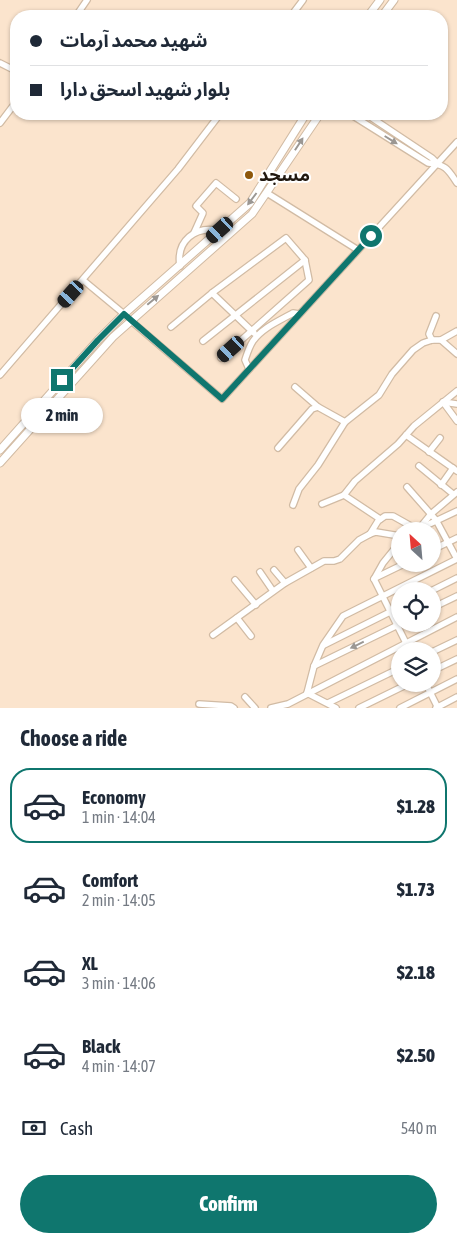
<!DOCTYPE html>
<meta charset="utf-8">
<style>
:root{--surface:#fff;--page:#f2f2f3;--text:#1f2937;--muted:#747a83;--line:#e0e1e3;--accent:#0f766e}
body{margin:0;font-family:"Asap Condensed","Noto Sans Arabic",sans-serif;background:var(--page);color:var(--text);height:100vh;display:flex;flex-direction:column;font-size:19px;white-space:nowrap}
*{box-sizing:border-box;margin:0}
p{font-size:16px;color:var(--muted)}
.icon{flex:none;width:28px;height:28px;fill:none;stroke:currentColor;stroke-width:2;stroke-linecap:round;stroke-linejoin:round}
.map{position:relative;height:708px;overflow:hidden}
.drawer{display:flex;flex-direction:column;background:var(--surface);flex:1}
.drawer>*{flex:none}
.banner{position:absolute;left:10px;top:10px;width:438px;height:110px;border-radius:20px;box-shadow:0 1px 4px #0004;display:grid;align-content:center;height:110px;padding:0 20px;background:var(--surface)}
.needle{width:32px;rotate:334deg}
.controls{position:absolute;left:391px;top:522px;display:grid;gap:10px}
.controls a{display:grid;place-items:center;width:50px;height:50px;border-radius:50%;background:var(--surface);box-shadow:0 1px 4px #0004;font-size:25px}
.end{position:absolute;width:22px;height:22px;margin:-11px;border:6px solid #0f766e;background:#fff;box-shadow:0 0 0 2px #fff}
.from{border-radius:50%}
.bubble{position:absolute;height:35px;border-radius:18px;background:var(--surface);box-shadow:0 1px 4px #0004;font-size:16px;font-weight:800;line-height:35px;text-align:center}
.car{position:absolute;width:15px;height:30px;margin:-15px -8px;border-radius:6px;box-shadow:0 0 4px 1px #0007;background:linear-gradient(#222 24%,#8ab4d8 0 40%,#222 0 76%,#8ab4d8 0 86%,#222 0)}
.banner b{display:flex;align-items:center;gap:18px;height:48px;font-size:19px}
.banner b+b{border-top:1px solid var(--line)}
.banner i{width:12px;height:12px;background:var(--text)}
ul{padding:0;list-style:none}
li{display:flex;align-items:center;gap:15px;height:75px;margin:0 10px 8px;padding:0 10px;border:2px solid transparent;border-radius:20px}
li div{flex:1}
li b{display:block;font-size:19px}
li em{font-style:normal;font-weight:800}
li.active{border-color:var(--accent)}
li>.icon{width:45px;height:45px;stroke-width:1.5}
h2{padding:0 20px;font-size:22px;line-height:60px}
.pay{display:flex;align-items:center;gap:12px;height:55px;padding:0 20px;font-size:19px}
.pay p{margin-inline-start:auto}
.cta{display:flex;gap:10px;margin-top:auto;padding:10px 20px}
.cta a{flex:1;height:58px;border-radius:30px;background:var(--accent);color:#fff;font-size:20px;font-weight:800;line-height:58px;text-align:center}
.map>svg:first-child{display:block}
</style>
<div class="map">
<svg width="457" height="708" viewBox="0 0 457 708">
<rect width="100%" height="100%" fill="#fbe4cd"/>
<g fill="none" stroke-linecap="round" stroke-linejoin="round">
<defs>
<g id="minor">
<polyline points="76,16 87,0"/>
<polyline points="291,16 303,0"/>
<polyline points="0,63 16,71"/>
<path d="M350,114L428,163C445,164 448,169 457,183"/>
<polyline points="366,114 432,158 437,163"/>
<polyline points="0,123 16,102"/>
<polyline points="267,193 358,250"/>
<polyline points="194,233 203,213 196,206 216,183 236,199"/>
<path d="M180,266C176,241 195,225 220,231"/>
<polyline points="83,280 124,314"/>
<polyline points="212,293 254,333"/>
<polyline points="130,320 222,399 457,142"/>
<polyline points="171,327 212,293 286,238 305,260 309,280 221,358"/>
<polyline points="457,331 441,340 457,354"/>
<polyline points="432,340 429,334 436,316"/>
<polyline points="203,341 305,260"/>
<path d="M249,369L245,360C247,354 249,347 253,341C262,328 279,321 293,313L299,314"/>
<polyline points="0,375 178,169 220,114"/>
<polyline points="295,387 318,407"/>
<polyline points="443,402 457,421"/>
<polyline points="443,402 457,404"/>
<polyline points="406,435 457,471"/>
<polyline points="278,448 312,409 318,407 345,422"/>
<polyline points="429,452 440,438"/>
<polyline points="419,466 453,494"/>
<polyline points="441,485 453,468"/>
<polyline points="407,487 436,520 457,559"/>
<polyline points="344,495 380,519"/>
<polyline points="322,504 344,495 355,481 398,444 414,426 457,391"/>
<polyline points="293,505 299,489 318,465 345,422 379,395 392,374 413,350 423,343 432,340 441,340"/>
<polyline points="421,528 457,511"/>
<polyline points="370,534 378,521 385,516 393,516 418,530 431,514 457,492"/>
<polyline points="298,550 311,568"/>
<polyline points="432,550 457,538"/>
<polyline points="274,570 285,583"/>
<polyline points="260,572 273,591"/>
<polyline points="375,578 404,564"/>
<polyline points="374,579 410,651"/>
<polyline points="374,579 383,563 400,542"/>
<polyline points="235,580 256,605"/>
<polyline points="431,591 457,578"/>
<polyline points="432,608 457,596"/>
<polyline points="237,618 251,636"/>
<polyline points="213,635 285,583 324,561 334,561 340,559 359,540 370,534 376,532 400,536"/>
<polyline points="324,645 400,607"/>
<polyline points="432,652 457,640"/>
<polyline points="314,666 400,624"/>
<polyline points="432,671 457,659"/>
<polyline points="426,684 438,708"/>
<polyline points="307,693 314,666 323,645 343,616 457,559"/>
<polyline points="307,693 336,708"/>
<polyline points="245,697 255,708"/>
<polyline points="328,703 400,668"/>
<polyline points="199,704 231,706 234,708"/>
<polyline points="271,708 288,704 457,617"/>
<polyline points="359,708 408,684"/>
<polyline points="400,708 457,679"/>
<polyline points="436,708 457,697"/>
</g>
<g id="major">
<polyline points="368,16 380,0"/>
<polyline points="382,16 394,0"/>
<polyline points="0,450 98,340 124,314 250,203 306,114"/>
<polyline points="0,463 113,337 252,214 320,114"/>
</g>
</defs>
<use href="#minor" stroke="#d1bba4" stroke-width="8"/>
<use href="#major" stroke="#d1bba4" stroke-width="9"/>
<use href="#minor" stroke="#fff" stroke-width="5.5"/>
<use href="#major" stroke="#fff" stroke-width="7"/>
</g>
<defs><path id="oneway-solid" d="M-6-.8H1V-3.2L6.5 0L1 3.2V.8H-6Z" transform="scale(1.25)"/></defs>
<g fill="#9b9793">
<use href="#oneway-solid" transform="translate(391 140) rotate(32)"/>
<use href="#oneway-solid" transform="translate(299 144) rotate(-57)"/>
<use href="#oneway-solid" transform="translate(252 199) rotate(127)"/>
<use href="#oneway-solid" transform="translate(153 300) rotate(-40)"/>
<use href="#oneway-solid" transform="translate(357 645) rotate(154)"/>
</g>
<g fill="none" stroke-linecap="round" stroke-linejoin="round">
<polyline stroke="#0f766e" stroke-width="6" points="62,380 98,340 124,314 222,399 371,236"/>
</g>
<circle fill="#8e580b" stroke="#fff" stroke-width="2" cx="249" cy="175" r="5"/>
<g text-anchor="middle" stroke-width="4" stroke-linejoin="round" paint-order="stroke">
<g font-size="18" font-weight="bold" fill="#201810" stroke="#fff" text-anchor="start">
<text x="259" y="181">مسجد</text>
</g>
</g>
</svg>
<div class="controls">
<a><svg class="needle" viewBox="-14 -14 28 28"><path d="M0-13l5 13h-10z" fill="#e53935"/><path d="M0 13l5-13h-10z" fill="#747a83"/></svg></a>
<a><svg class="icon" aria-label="locate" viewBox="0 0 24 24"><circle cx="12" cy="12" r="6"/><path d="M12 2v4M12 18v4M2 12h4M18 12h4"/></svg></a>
<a><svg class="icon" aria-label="layers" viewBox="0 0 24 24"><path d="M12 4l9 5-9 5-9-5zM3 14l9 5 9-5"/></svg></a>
</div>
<i class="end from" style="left:371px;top:236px"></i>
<i class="end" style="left:62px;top:380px"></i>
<div class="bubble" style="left:21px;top:398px;width:82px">2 min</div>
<i class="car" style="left:220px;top:230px;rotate:228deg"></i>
<i class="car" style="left:71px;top:294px;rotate:222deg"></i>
<i class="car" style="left:231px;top:349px;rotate:228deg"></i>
<div class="banner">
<b><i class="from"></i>شهید محمد آرمات</b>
<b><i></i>بلوار شهید اسحق دارا</b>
</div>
</div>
<section class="drawer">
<h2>Choose a ride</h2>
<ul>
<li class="active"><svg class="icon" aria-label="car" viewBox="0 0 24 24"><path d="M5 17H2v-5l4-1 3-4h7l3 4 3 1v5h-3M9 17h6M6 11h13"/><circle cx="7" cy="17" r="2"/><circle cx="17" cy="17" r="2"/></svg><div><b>Economy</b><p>1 min · 14:04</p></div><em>$1.28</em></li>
<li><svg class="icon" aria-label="car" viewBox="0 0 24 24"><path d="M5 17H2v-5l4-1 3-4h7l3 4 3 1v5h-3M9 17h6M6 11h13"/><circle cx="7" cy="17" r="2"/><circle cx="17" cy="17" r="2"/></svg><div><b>Comfort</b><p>2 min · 14:05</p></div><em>$1.73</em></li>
<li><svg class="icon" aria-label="car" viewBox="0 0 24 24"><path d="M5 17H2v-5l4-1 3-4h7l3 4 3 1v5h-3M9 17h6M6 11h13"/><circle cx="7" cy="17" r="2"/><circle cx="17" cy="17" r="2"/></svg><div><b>XL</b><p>3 min · 14:06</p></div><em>$2.18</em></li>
<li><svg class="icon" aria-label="car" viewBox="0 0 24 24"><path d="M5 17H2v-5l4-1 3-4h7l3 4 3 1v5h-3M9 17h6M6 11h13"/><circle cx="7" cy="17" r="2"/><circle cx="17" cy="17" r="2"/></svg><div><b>Black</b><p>4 min · 14:07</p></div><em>$2.50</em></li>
</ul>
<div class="pay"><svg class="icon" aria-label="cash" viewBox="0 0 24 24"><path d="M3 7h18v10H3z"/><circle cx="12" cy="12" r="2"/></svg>Cash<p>540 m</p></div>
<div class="cta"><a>Confirm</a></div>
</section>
